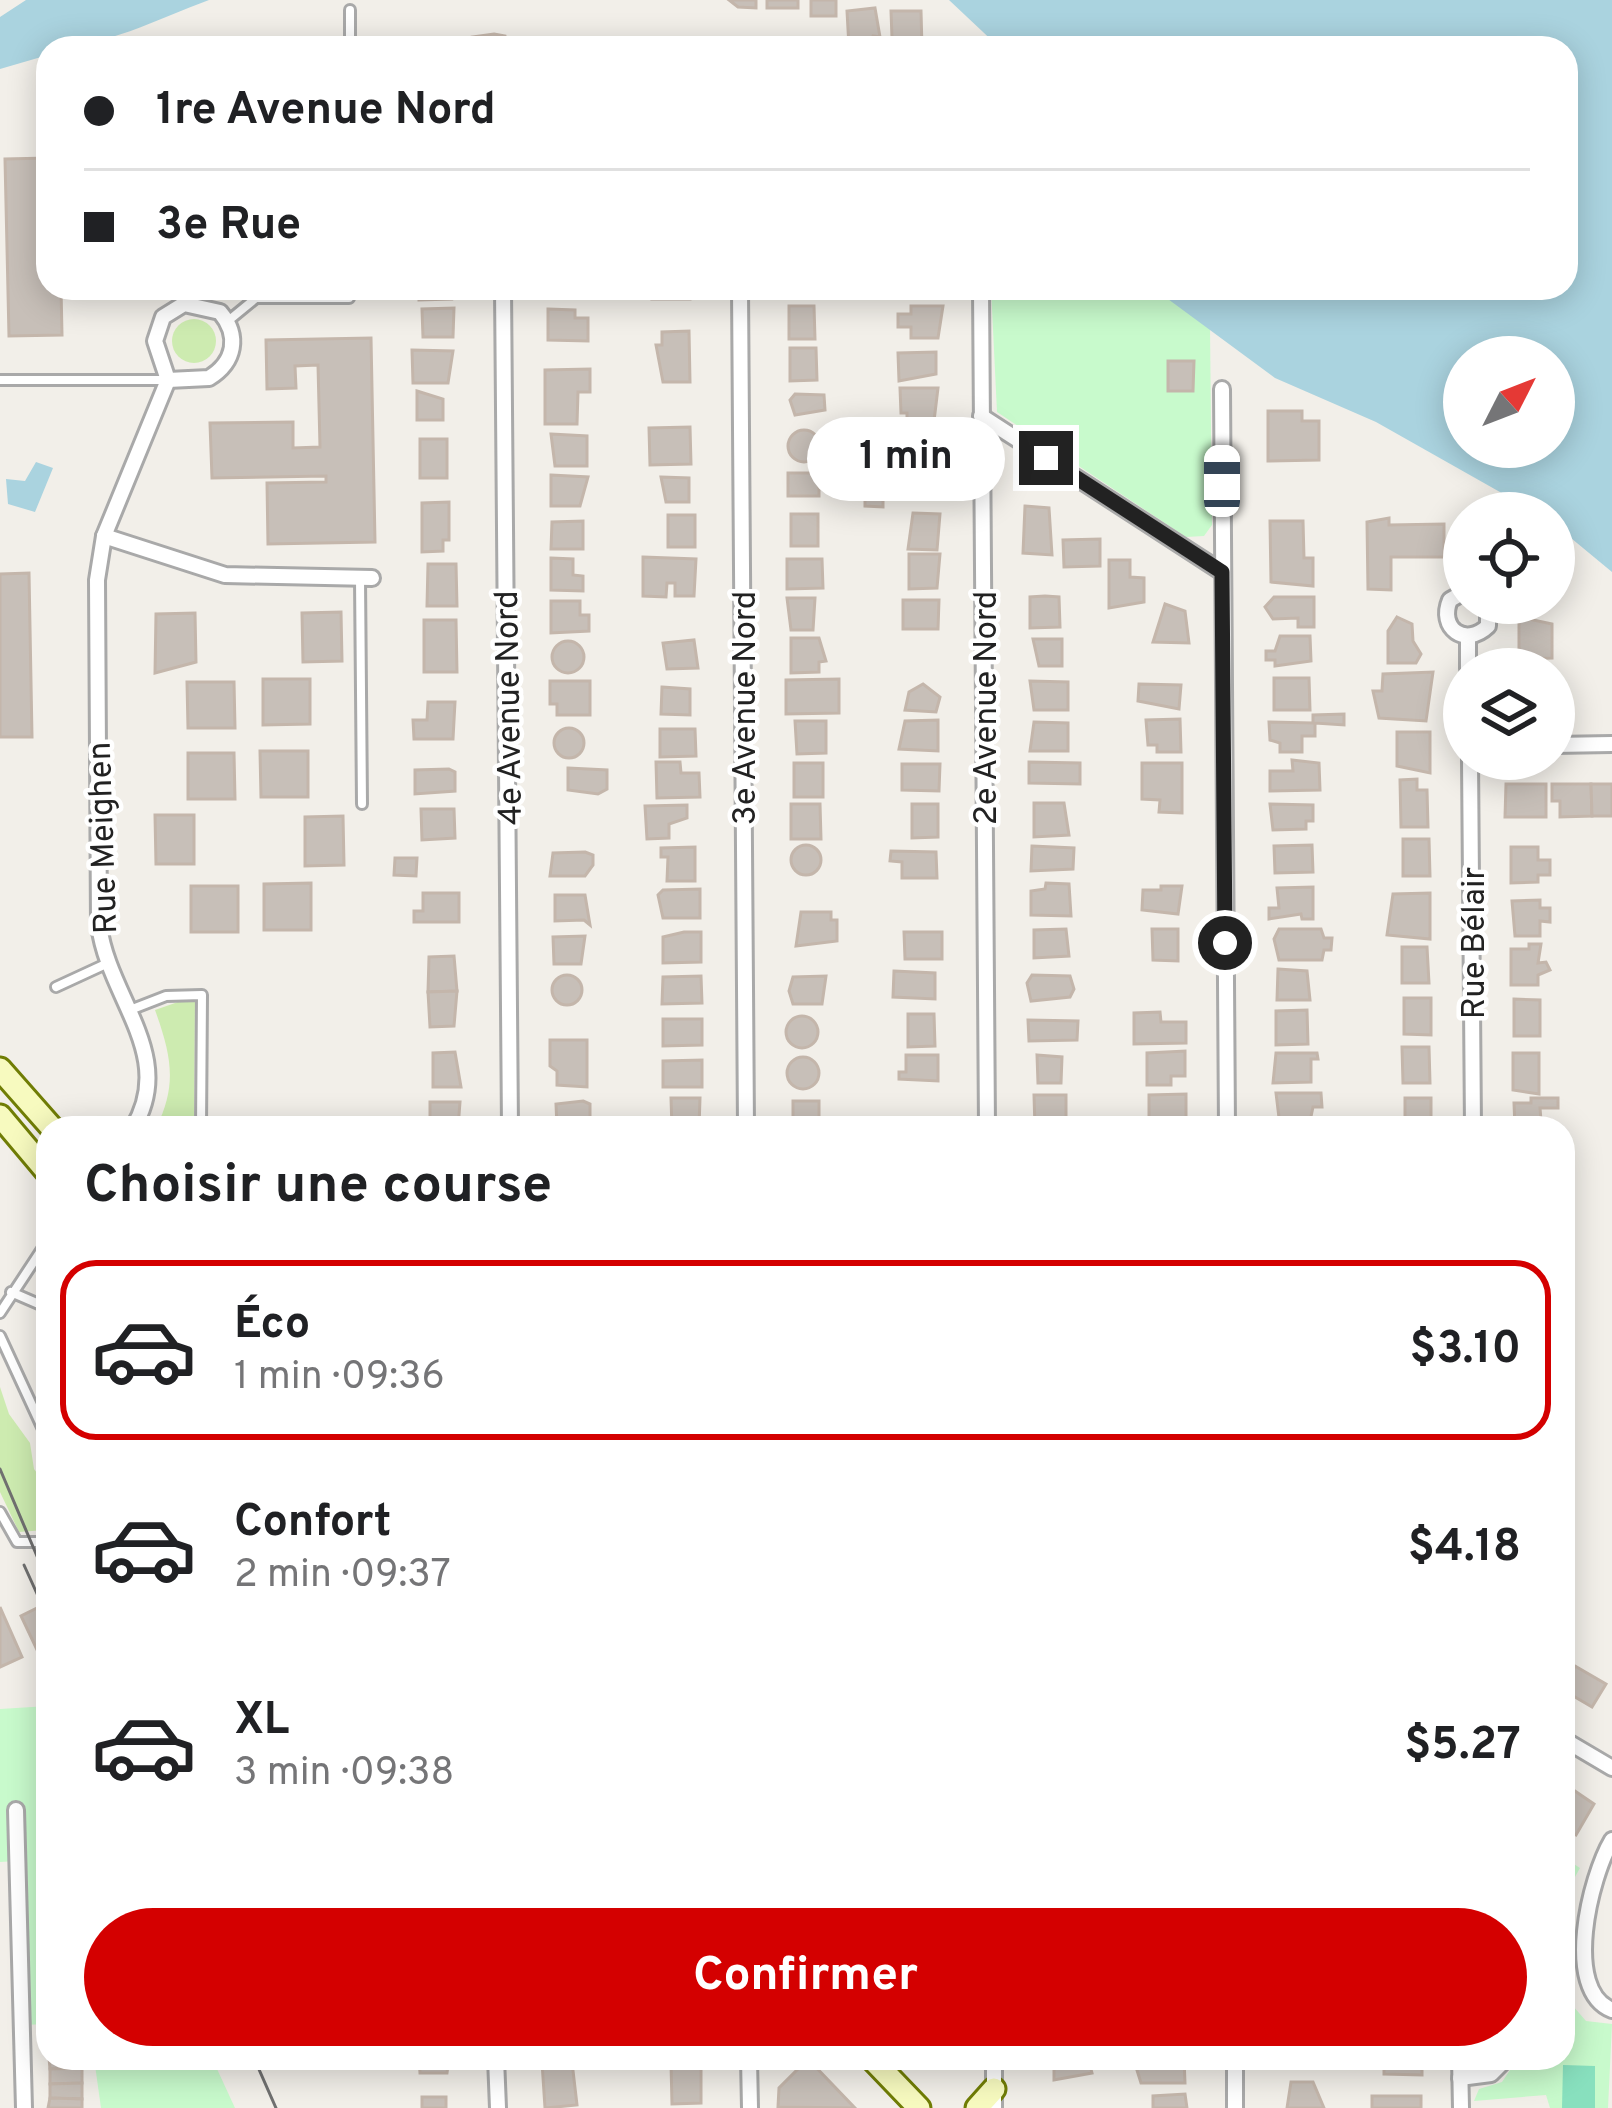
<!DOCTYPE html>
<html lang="fr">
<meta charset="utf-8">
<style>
:root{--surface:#fff;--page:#f6f6f6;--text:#202124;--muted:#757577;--line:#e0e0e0;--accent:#d40000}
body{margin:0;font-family:Overpass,sans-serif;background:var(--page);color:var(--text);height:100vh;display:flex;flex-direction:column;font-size:45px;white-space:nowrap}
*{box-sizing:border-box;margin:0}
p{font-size:39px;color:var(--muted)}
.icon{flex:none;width:66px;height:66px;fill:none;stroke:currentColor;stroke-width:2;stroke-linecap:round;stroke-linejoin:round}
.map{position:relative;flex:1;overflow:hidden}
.side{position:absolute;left:36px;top:1116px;width:1539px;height:954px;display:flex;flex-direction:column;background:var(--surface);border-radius:36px;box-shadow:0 6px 30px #0003}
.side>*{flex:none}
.banner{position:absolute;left:36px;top:36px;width:1542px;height:264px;border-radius:36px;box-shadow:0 6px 30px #0003;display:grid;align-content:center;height:264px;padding:0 48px;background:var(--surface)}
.needle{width:78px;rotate:48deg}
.tools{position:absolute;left:1443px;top:336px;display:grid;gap:24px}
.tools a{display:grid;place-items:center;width:132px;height:132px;border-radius:50%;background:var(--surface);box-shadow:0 6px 30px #0003;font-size:60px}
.end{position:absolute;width:54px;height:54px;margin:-27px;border:15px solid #222;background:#fff;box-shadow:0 0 0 6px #fff}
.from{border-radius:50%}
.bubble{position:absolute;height:84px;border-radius:42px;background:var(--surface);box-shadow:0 6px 30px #0003;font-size:39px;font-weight:700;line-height:84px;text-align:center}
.car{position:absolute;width:36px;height:72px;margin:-36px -18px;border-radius:15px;box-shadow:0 0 9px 3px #0007;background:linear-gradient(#fff 24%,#345 0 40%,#fff 0 76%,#345 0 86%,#fff 0)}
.banner b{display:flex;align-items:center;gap:42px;height:114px;font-size:45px}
.banner b+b{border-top:3px solid var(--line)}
.banner i{width:30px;height:30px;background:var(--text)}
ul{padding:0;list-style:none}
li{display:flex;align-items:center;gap:36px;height:180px;margin:0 24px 18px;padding:0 24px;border:6px solid transparent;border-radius:36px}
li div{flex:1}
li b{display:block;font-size:45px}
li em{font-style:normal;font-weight:700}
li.selected{border-color:var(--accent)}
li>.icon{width:108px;height:108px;stroke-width:1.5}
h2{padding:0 48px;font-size:54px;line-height:144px}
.primary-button{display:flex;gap:24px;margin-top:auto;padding:24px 48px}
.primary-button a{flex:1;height:138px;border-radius:72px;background:var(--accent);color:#fff;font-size:48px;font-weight:700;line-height:138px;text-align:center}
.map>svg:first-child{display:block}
</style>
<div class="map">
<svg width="1612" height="2108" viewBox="0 0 1612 2108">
<rect width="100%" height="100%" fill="#f2efe9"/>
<g fill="#cdebb0">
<circle cx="194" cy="341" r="22"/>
<path d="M178,1002H195L194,1128H156C178,1084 171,1055 155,1010Z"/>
<polygon points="0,1387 9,1414 30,1443 34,1469 48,1488 45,1530 19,1532 0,1492"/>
</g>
<g fill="#c8facc">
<polygon points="991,288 1153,288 1210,327 1212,525 1204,536 1186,537 997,412"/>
<polygon points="48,1706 48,2024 22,2025 17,1861 0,1862 0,1709"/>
<path d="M1563,1857L1580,1868C1557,1905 1563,1955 1566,1998L1586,2021L1612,2024L1608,2108H1550L1546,2095L1474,2101L1479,2089L1502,2082L1518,2058H1563Z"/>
<polygon points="94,2058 212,2058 235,2108 101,2108"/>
</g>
<polygon fill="#88e0be" points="1563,2065 1595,2066 1595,2108 1562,2108"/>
<g fill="#aad3df" fill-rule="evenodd">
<path d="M26,0H209C157,19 104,48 48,48V55L0,69V17Z"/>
<path d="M949,0H1612V572L1554,524V513H1537L1376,422L1275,378L1153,288H1566V48H1000ZM1464,357H1554V447H1464Z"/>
<polygon points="36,462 53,468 35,512 8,504 6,479 25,481"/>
</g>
<g fill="#c7bfb8" stroke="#c4b6ab" stroke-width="3">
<polygon points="729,0 756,0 756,8 738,7"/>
<rect x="767" y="0" width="31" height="8"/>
<rect x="811" y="0" width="25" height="16"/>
<polygon points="875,8 880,37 873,36 868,47 849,47 847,11"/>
<polygon points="891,11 921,11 922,48 910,48 910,38 892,38"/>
<polygon points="494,34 505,36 506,48 471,48 472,37"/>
<polygon points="48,158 48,288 61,288 62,335 9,336 5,159"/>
<polygon points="419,288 454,288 452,299 419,300"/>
<polygon points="551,288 577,288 576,295 551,294"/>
<polygon points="653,288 690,288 690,299 652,299"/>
<polygon points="794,288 827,288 827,296 794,297"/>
<polygon points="911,288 939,288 939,296 912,296"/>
<polygon points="789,306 814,306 815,339 789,339"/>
<polygon points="911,306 943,306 938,338 911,338 911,327 898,327 898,314 911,314"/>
<polygon points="454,308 453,337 423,337 422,309"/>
<polygon points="548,309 575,310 575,318 588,318 588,341 548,340"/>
<polygon points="689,331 690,382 663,382 656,345 662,345 662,332"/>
<polygon points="371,338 375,542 268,544 267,483 326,482 326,476 212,478 210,423 293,422 293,448 320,447 318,365 295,366 296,388 267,389 266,340"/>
<polygon points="790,348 816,348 817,380 790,381"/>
<polygon points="412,350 453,351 448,383 413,383"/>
<polygon points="936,352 936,374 899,381 898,353"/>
<polygon points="1168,361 1194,361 1193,391 1168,391"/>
<polygon points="590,369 590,392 578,392 577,424 545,424 545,370"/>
<polygon points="900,388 938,388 934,421 907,422 907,413 901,413"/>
<polygon points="417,391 443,399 443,420 417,420"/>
<polygon points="795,394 824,395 825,410 795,415 790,400"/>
<polygon points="1268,411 1302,411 1302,421 1319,421 1319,460 1268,461"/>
<polygon points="690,427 691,464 650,465 649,428"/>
<circle cx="804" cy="446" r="16"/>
<polygon points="551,434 587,436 587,466 555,466"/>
<polygon points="918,434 939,434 940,463 910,463 904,437"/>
<rect x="420" y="439" width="27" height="39"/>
<rect x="788" y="473" width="31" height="23"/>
<polygon points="551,475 588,477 580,506 551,506"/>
<polygon points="661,477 689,478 689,502 666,502"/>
<polygon points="900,478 939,479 939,497 900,497"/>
<polygon points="865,480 883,481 883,507 865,506"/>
<polygon points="449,502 449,540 443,540 443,551 422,552 422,503"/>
<polygon points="1025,506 1049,508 1052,555 1023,553"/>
<polygon points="913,513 940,514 937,550 908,549"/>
<rect x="791" y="514" width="27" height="32"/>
<rect x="668" y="515" width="27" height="32"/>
<polygon points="1389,518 1389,525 1444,524 1444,557 1391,557 1391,590 1368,589 1367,522"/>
<polygon points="583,521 583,549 551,549 552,522"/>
<polygon points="1270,521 1303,521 1304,558 1313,558 1313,586 1271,582"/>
<polygon points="1100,539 1100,566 1064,567 1063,540"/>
<polygon points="909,554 940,554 937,588 909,589"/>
<polygon points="643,557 696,559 694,596 675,596 675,583 667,583 666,597 643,596"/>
<polygon points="551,558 573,559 573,575 583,576 583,591 551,590"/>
<polygon points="787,559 822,559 823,588 787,589"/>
<polygon points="1109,560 1130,560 1130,577 1144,578 1144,602 1109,608"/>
<polygon points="428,564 456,564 457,606 427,606"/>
<polygon points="29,573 32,737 0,737 0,574"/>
<polygon points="1045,596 1059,597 1060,627 1030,628 1030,597"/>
<polygon points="1274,597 1314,597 1314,627 1298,627 1298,618 1273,619 1265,607"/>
<polygon points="787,598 815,598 813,630 791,630"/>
<polygon points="903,600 939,600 938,629 903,629"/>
<polygon points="551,601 580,601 580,615 589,615 589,631 551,633"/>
<polygon points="1165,604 1185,611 1189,643 1153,642"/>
<polygon points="341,612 342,661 303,662 302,613"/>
<polygon points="195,613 196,662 155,673 156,614"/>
<polygon points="1397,617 1412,624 1413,641 1421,654 1416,663 1388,663 1388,631"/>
<polygon points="1519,617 1552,624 1552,658 1519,659"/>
<polygon points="424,620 456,620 457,672 424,672"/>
<polygon points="1280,636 1310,636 1311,661 1275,666 1275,660 1266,660 1266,651 1275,651"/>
<polygon points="791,638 819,638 826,661 819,662 819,672 791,673"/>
<polygon points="1033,639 1062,639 1062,666 1039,666"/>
<polygon points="694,640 698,668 667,669 663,643"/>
<circle cx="568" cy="657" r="16"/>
<polygon points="1433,672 1426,721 1379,718 1373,691 1382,691 1383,674"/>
<polygon points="1274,678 1309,678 1310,710 1274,710"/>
<polygon points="263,679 310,679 310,724 263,725"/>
<polygon points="839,679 839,713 786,714 786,680"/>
<polygon points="550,681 590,681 590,715 557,715 557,704 550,704"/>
<polygon points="1030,681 1068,682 1068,710 1034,710"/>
<polygon points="187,682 234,682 235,728 188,728"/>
<polygon points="923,684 940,697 936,712 905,710 909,692"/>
<polygon points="1139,684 1181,685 1179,709 1138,701"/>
<polygon points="662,687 690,689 690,715 661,714"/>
<polygon points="428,702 455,702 453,739 414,739 413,720 427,720"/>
<polygon points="1344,714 1344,725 1315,723 1315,736 1302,736 1302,752 1280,752 1280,743 1270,740 1269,722 1313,723 1313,715"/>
<polygon points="1180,719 1181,752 1157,752 1157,745 1148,745 1146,720"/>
<polygon points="938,720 938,751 899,749 905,721"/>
<polygon points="795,721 826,721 826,753 797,754"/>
<polygon points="1034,722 1068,723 1068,751 1030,751"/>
<circle cx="569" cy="743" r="15"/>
<polygon points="660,729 695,729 696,756 660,757"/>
<polygon points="1397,732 1430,732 1430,773 1397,766"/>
<polygon points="260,751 308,751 308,797 261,797"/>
<polygon points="188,753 234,753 235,799 188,799"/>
<polygon points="1292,760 1319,763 1320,790 1270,791 1270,771 1293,771"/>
<polygon points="656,762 680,762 681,773 699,773 700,797 657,798"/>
<polygon points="1029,762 1080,763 1080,784 1029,783"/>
<rect x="794" y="763" width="29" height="34"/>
<polygon points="1142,763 1182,763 1182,813 1159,812 1160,800 1142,799"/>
<polygon points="902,764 940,764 939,791 902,790"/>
<polygon points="568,768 607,770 607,789 598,794 568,790"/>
<polygon points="449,769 455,772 455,791 415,794 415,770"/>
<polygon points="1417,779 1417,790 1427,790 1428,827 1401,827 1400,780"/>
<polygon points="1506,784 1546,784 1546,817 1505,817"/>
<polygon points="1552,784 1591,784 1592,816 1560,817 1560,801 1552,801"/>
<polygon points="1591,784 1612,784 1612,816 1592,816"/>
<polygon points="1034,803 1064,803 1069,835 1034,837"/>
<polygon points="791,804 820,804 821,839 791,839"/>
<polygon points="912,804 938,804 938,837 912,838"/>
<polygon points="1270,804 1313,805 1313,821 1306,821 1306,829 1273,830"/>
<polygon points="687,805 687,818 669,824 669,838 647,839 645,806"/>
<polygon points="421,809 454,809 455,838 422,840"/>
<polygon points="155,815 194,815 194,864 156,864"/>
<polygon points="343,816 344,865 305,866 305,817"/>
<polygon points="1403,839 1429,839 1430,876 1403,876"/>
<circle cx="806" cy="860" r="15"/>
<polygon points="1312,845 1313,872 1275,873 1274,846"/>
<polygon points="1032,846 1074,848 1073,869 1031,871"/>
<polygon points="695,847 695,881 667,881 668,857 661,857 661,848"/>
<polygon points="1511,847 1538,847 1538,860 1550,860 1550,875 1538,875 1538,882 1511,883"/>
<polygon points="891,851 936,852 937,878 902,878 902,862 890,861"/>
<polygon points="585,852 593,855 593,865 585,876 550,876 553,853"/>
<polygon points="395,858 417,858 416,876 394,875"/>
<polygon points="311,883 311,930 264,930 264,884"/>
<polygon points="1046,883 1069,884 1071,916 1031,915 1031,891 1045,889"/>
<rect x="191" y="886" width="47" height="46"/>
<polygon points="1161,886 1182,886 1178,914 1142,910 1143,890 1161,890"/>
<polygon points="1313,887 1313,919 1302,919 1301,914 1269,919 1269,908 1279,908 1277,888"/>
<polygon points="700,889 700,918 663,918 658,895 663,890"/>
<polygon points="423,893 459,893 459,922 414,922 414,911 423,911"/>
<polygon points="1430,893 1430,939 1387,935 1393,894"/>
<polygon points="555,895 585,895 590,925 584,920 555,921"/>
<polygon points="1540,900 1540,908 1550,908 1550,922 1540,921 1540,936 1515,936 1512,901"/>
<polygon points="801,912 831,912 831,920 837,920 837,941 796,946"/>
<polygon points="1066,929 1069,956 1034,958 1034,930"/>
<polygon points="1152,929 1178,929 1178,961 1153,960"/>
<polygon points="1279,929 1321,929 1324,938 1332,938 1331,950 1324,950 1322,960 1279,960 1274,939"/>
<polygon points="684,932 701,932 701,962 663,963 663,937"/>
<polygon points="904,932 942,932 942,959 905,959"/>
<polygon points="585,936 581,964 554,964 553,937"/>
<polygon points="1529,944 1541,944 1538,963 1546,962 1550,970 1538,975 1538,985 1511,985 1511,949 1529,949"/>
<polygon points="1402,947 1427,947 1429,983 1402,983"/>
<polygon points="454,956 457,991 428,992 429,957"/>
<polygon points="1278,969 1307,971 1310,1000 1277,1000"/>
<polygon points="894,971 935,973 935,999 893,997"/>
<circle cx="567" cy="990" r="15"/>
<polygon points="1032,975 1070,976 1074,989 1070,997 1031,1001 1027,983"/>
<polygon points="701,976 702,1003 662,1004 663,977"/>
<polygon points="826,976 822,1004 793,1004 789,991 793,977"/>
<polygon points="457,991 454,1026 430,1027 428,992"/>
<polygon points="1404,998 1431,998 1431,1035 1404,1034"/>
<polygon points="1514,999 1540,1000 1540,1036 1514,1036"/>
<polygon points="1307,1010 1308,1044 1276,1045 1276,1011"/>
<polygon points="1160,1012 1161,1022 1186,1022 1186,1043 1134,1044 1134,1013"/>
<polygon points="908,1014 934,1014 935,1046 908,1047"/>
<circle cx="802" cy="1032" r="16"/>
<polygon points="663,1019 702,1019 702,1045 663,1046"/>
<polygon points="1028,1020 1078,1021 1077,1040 1029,1041"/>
<polygon points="550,1040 587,1040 587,1087 557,1085 557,1071 550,1066"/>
<polygon points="1402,1047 1429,1047 1430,1083 1403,1083"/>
<polygon points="1185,1051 1185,1076 1171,1076 1171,1085 1147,1085 1147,1053"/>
<polygon points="455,1052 461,1087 433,1087 433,1053"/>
<polygon points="1276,1053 1317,1053 1318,1059 1311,1059 1311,1082 1273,1083"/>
<polygon points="1513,1053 1539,1053 1539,1094 1513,1090"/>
<polygon points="906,1055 938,1055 938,1081 899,1079 899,1072 906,1072"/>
<polygon points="1037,1055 1062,1057 1061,1083 1038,1083"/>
<circle cx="803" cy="1073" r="16"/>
<polygon points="702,1060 702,1087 663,1087 663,1061"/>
<polygon points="1276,1093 1321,1093 1322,1107 1313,1107 1309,1126 1280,1126"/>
<polygon points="1186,1094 1186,1123 1149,1124 1149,1095"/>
<polygon points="1034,1095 1066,1095 1066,1128 1035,1128"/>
<polygon points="671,1098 700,1098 699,1128 672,1128"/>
<rect x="1405" y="1098" width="26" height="30"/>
<polygon points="1531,1098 1558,1098 1558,1108 1540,1108 1541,1120 1550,1120 1550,1128 1515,1128 1514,1103 1531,1103"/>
<polygon points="583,1101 590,1104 590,1128 557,1128 556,1104"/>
<rect x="793" y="1101" width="26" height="27"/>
<polygon points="430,1102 460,1102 458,1128 430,1128"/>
<polygon points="0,1607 22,1657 0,1667"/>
<polygon points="37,1608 48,1634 48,1673 21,1616"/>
<polygon points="1575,1666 1606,1684 1592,1707 1563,1690"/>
<polygon points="1569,1787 1594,1804 1576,1835 1563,1827 1563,1797"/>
<polygon points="81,2058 82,2068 50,2069 49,2058"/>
<polygon points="419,2058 449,2058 447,2073 420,2073"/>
<polygon points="680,2058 701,2062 701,2103 672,2104 671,2063"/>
<polygon points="1054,2058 1088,2058 1092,2073 1054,2080"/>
<polygon points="1146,2058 1184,2058 1185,2083 1141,2083 1136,2067 1147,2067"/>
<polygon points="1384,2058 1422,2058 1422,2075 1384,2074"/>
<polygon points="808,2059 855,2108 778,2107 779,2088"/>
<polygon points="542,2062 572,2062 577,2105 545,2108"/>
<polygon points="82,2068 82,2083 50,2084 50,2069"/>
<polygon points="1291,2082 1313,2082 1324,2108 1287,2108"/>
<polygon points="82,2083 82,2099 50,2098 50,2084"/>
<polygon points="1185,2094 1187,2108 1153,2108 1153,2096"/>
<rect x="1372" y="2096" width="49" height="12"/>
<rect x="422" y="2097" width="24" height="11"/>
<polygon points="50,2098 82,2099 82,2108 48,2108"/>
</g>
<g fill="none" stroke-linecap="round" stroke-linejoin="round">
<defs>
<g id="lane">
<polyline points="350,48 350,10"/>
<polyline points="228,321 256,298 349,298 349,288"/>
<polyline points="0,380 166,380"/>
<polyline points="360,579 362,804"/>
<polyline points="56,987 108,963"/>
<polyline points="130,1010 166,996 202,995 201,1128"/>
<polyline points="11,1292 48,1308"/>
<polyline points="0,1313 48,1240"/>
<polyline points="0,1336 48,1440"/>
<polyline points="0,1512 17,1542 48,1542"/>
</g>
<g id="street">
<polyline points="503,288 510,1128"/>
<polyline points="740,288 746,1128"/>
<polyline points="981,288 987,1128"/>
<path d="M184,304L220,312C240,336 235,362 209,378L168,380L155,341L163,317Z"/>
<polyline points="1222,389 1227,1128"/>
<polyline points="981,416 1222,572"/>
<polyline points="104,536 225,575 372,578"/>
<path d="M1464,592L1450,600C1438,628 1465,648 1488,626V603"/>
<polyline points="1468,637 1468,669"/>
<polyline points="1554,745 1612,744"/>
<polyline points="1470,759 1473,1128"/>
<path d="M133,1128C177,1055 108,998 99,925L97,580L104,536L168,380"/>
<polyline points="1563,1739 1612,1768"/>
<polyline points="16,1810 24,2108"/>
<path d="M1612,1840C1590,1877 1562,1990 1612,2010"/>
<polyline points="496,2058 498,2108"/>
<polyline points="749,2058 750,2108"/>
<polyline points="994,2058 994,2108"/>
<polyline points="1235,2058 1235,2108"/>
<polyline points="1460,2058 1461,2108"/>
<polyline points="1460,2078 1491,2074 1507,2058"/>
</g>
<g id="secondary">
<polyline points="0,1069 52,1128"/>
<polyline points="0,1116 48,1173"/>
<polyline points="871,2058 919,2108"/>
<polyline points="977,2108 994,2089"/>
</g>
</defs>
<use href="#lane" stroke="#a9a9a9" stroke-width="14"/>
<use href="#street" stroke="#a9a9a9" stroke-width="20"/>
<use href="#secondary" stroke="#707d05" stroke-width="27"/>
<use href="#lane" stroke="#fff" stroke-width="8"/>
<use href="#street" stroke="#fff" stroke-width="14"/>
<use href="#secondary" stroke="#f7fabf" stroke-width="21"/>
<g stroke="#707070" stroke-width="3">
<polyline points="0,1469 48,1582"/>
<polyline points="24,1565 48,1618"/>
<polyline points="254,2058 276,2108"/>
</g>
</g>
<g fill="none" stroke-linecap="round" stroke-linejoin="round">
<polyline stroke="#222" stroke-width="15" points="1046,458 1222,572 1225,943"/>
</g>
<g text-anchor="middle" stroke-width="9" stroke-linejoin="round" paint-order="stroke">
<g font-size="33" fill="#222" stroke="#fff">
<text transform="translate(507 708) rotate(-91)" y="12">4e Avenue Nord</text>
<text transform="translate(743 708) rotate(-90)" y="12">3e Avenue Nord</text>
<text transform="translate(984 708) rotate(-90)" y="12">2e Avenue Nord</text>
<text transform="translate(101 838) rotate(-92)" y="12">Rue Meighen</text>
<text transform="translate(1472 943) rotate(-90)" y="12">Rue Bélair</text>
</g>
</g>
</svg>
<div class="tools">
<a><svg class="needle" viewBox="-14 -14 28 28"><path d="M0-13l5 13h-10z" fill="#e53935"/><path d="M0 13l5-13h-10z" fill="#757577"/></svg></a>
<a><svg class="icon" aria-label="locate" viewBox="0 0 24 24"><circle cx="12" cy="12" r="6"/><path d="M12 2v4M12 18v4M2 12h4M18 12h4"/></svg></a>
<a><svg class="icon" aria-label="layers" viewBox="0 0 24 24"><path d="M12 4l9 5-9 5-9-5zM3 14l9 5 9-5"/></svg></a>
</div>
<i class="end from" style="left:1225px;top:943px"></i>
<i class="end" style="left:1046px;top:458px"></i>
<div class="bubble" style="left:807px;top:417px;width:198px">1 min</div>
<i class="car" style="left:1222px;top:481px;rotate:0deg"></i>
<div class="banner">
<b><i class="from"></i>1re Avenue Nord</b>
<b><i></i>3e Rue</b>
</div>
<section class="side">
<h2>Choisir une course</h2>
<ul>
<li class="selected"><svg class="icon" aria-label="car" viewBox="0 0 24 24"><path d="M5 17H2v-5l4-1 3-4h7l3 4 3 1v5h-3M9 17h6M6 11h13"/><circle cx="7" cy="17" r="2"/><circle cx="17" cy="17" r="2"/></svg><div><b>Éco</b><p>1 min · 09:36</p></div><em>$3.10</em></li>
<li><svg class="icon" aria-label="car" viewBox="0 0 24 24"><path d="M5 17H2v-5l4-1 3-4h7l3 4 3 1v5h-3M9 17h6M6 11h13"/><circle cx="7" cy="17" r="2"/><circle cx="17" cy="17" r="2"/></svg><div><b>Confort</b><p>2 min · 09:37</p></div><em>$4.18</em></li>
<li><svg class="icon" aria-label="car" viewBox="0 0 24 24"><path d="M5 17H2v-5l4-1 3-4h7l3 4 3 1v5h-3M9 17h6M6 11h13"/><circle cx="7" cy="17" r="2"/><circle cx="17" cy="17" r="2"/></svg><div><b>XL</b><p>3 min · 09:38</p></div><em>$5.27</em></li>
</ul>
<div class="primary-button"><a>Confirmer</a></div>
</section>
</div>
